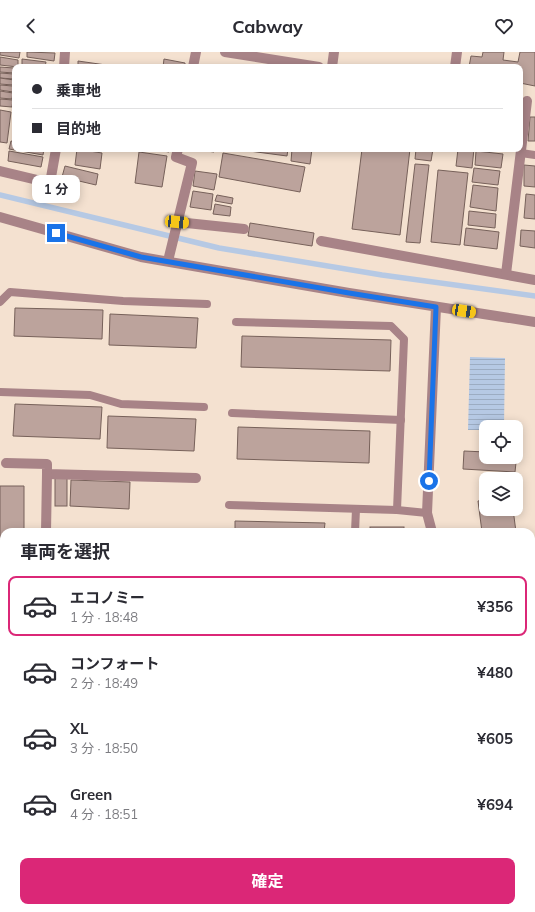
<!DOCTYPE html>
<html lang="ja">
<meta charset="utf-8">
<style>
:root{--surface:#fff;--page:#f7f7f7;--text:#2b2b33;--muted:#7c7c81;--line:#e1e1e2;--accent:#db2777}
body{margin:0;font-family:Mulish,"Noto Sans JP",sans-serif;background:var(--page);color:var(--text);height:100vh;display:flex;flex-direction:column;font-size:15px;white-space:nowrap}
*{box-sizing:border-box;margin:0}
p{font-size:13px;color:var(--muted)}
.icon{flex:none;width:22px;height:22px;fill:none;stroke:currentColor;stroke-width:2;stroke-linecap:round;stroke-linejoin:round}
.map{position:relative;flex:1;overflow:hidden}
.details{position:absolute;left:0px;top:476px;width:535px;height:384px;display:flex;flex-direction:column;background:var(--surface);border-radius:12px 12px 0 0;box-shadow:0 2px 10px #0003}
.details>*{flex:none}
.banner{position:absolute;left:12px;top:12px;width:511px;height:88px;border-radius:8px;box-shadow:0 2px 10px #0003;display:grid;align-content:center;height:88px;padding:0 20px;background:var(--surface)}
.controls{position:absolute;left:479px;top:368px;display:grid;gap:8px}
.controls a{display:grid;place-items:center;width:44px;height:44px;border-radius:8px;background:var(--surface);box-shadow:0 2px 10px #0003;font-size:20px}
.end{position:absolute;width:18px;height:18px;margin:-9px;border:5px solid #1a73e8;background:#fff;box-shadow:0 0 0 2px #fff}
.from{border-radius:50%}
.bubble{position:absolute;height:28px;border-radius:8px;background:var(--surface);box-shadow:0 2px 10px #0003;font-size:13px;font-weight:700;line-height:28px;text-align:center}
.car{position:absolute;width:12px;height:24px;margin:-12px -6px;border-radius:5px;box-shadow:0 0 3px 1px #0007;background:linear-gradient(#f5c518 24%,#345 0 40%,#f5c518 0 76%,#345 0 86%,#f5c518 0)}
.banner b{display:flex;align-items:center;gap:14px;height:38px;font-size:15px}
.banner b+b{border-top:1px solid var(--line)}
.banner i{width:10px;height:10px;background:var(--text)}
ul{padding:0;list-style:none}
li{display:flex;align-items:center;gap:12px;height:60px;margin:0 8px 6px;padding:0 12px;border:2px solid transparent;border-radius:8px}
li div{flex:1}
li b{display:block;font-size:15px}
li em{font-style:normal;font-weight:700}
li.on{border-color:var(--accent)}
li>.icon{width:36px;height:36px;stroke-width:1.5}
h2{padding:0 20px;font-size:18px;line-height:48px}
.action{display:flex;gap:8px;margin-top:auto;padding:8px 20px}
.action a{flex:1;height:46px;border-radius:8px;background:var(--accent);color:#fff;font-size:16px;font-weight:700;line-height:46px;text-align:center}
header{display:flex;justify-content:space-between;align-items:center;height:52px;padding:0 20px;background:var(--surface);font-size:18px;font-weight:700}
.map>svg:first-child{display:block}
</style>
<header><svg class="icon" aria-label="back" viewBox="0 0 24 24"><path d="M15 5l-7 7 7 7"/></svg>Cabway<svg class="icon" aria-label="heart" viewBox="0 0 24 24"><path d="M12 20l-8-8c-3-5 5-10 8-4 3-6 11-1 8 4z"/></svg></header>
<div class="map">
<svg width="535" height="860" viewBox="0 0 535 860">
<defs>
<pattern id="water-rules" width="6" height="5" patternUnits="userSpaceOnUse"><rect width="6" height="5" fill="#b6c9e4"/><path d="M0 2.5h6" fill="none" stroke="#9cacc2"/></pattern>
</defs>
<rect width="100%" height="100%" fill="#f4e1d0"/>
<rect fill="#b1c2b4" x="531" y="510" width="4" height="198"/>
<polygon fill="url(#water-rules)" points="470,305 505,306 504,375 486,375 486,378 468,378"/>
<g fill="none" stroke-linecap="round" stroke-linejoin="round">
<g stroke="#b6c9e4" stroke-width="5.5">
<polyline points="0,143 219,196 382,223 535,244"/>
<polyline points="531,730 535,729"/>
<polyline points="0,805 4,805"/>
</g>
</g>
<g fill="#bca39c" stroke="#77615a">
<polygon points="0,0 20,0 19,6 0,3"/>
<polygon points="27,0 55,1 54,9 27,5"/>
<polygon points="483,0 504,0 503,8 518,10 520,0 535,0 535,34 520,31 520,15 469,15 471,4 482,5"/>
<polygon points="0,5 18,8 18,15 0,13"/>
<polygon points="22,7 46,10 45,15 22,15"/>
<polygon points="164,7 185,11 185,15 163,15"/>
<polygon points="78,9 113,14 113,15 78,15"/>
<polygon points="0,15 14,16 14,21 0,20"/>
<polygon points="0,21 14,22 14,27 0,26"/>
<polygon points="0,26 14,28 13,33 0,32"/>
<polygon points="0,33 13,34 13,40 0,38"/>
<polygon points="0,39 13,41 12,47 0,46"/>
<polygon points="0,47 13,48 12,55 0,54"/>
<polygon points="0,58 11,60 7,91 0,90"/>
<polygon points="530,65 535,65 535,89 528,89"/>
<polygon points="11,89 15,90 15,97 44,97 43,103 9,97"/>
<polygon points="77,97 102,101 100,117 75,113"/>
<polygon points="152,97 170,97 169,100"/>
<polygon points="192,97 215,97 214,100"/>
<polygon points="234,97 288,97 287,104"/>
<polygon points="292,97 312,97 310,112 291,109"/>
<polygon points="362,97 410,97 400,183 352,177"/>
<polygon points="416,97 433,97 431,109 415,107"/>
<polygon points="458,97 474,97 472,116 456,114"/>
<polygon points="9,99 43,105 41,115 8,109"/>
<polygon points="476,99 503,102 501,116 475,113"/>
<polygon points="139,100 167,104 162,135 135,131"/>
<polygon points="223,101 305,115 300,140 219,125"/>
<polygon points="415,112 429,113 420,191 406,190"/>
<polygon points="524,113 535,114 535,135 524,134"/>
<polygon points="65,114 98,122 96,133 62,125"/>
<polygon points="474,116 500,119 498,133 472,130"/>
<polygon points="438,118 468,121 460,193 431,190"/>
<polygon points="195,119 217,122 214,138 193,134"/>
<polygon points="473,133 498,136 496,159 470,155"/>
<polygon points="193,139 213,142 211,158 190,155"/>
<polygon points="526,142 535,143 535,167 524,166"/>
<polygon points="217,143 233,146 232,152 215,149"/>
<polygon points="215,152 231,155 230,164 213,162"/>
<polygon points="469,159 496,162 495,176 468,173"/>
<polygon points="250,171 314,181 312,194 248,184"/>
<polygon points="466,176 499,180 497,197 464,193"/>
<polygon points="521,178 535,179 535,196 520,194"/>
<polygon points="15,256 103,258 102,287 14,284"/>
<polygon points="110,262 198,266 196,296 109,293"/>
<polygon points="242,284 391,288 390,319 241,315"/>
<polygon points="15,352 102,355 100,387 13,384"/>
<polygon points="108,364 196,367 194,399 107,396"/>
<polygon points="238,375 370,379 369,411 237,407"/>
<polygon points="464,399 486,400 486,405 516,405 517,401 515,420 463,417"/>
<rect x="55" y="426" width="12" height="28"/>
<polygon points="71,428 130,430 129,457 70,454"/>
<polygon points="0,434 24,434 24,480 4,480 4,550 0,550"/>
<polygon points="486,447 486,457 513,457 516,480 482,480 478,449"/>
<polygon points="235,469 325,471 324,480 235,480"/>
<rect x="370" y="475" width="34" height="5"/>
<rect x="0" y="576" width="4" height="14"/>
<polygon points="2,626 4,626 4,661 1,661"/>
<rect x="0" y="715" width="4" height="39"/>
<polygon points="63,856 64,860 33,860 33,858"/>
<polygon points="122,856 143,856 143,860 98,860 98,858"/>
<rect x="229" y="856" width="48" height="4"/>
<polygon points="285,856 349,856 349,860 286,860"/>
<polygon points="375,856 401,856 401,857 375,859"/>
<polygon points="433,856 433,860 405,860 405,858"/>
<polygon points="452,856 480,856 480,857 453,859"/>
</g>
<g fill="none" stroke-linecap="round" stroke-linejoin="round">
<g stroke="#a88387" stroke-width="8">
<polyline points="521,101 535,103"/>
<polyline points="0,250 10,240 123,249 207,252"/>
<polyline points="236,270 391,274 404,287 397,458"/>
<polyline points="0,340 90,343 121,352 204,355"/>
<polyline points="232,361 401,368"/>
<polyline points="229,453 397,458 427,461"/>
<polyline points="355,480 356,457"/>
<polyline points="0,601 4,601"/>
<polyline points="0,700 4,701"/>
</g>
<g stroke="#a88387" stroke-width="10">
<polyline points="6,411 47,412 47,422 196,426"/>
<polyline points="46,480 47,422"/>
</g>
<g stroke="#a88387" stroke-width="10">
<polyline points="225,0 319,15"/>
<polyline points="64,15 65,0"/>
<polyline points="193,15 196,0"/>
<polyline points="332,15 334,0"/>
<polyline points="455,15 457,0"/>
<polyline points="0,119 50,131 56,97"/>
<polyline points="0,165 141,205 349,241 535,270"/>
<polyline points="177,170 244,177"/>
<polyline points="321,189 535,228"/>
<polyline points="168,209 192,111 176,105 178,97"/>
<polyline points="506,222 527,49"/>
<polyline points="432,480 427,461 436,255"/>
<polyline points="0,786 4,786"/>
<polyline points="204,856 205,860"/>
<polyline points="365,856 365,860"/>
<polyline points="442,856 442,860"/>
</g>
</g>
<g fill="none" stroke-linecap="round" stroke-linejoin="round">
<polyline stroke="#1a73e8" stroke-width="5" points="56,181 141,205 349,241 436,255 429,429"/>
</g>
</svg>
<div class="controls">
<a><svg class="icon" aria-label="locate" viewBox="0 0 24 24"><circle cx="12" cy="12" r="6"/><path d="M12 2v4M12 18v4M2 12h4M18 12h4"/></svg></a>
<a><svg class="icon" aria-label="layers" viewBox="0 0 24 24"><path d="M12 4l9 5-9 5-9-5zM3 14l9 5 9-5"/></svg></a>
</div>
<i class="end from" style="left:429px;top:429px"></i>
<i class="end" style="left:56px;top:181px"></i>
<div class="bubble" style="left:32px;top:123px;width:48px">1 分</div>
<i class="car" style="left:177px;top:170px;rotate:96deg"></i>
<i class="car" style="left:464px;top:259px;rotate:99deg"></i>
<div class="banner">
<b><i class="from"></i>乗車地</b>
<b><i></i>目的地</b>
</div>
<section class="details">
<h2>車両を選択</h2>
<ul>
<li class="on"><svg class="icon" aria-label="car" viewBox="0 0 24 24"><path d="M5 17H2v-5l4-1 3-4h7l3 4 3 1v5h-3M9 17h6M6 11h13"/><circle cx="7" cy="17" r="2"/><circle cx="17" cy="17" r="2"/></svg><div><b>エコノミー</b><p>1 分 · 18:48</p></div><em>¥356</em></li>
<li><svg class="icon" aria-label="car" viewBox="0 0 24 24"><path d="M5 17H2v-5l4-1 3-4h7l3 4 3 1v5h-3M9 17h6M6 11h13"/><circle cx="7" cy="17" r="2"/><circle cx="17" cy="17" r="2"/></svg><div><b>コンフォート</b><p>2 分 · 18:49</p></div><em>¥480</em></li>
<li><svg class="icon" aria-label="car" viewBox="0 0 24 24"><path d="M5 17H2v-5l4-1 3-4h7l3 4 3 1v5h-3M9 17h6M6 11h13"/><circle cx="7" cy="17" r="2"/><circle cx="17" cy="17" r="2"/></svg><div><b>XL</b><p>3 分 · 18:50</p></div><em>¥605</em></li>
<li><svg class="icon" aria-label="car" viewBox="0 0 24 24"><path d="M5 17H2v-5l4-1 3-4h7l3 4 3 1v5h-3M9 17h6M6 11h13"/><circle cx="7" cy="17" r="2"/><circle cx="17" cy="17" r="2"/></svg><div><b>Green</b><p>4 分 · 18:51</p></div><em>¥694</em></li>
</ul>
<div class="action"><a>確定</a></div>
</section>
</div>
